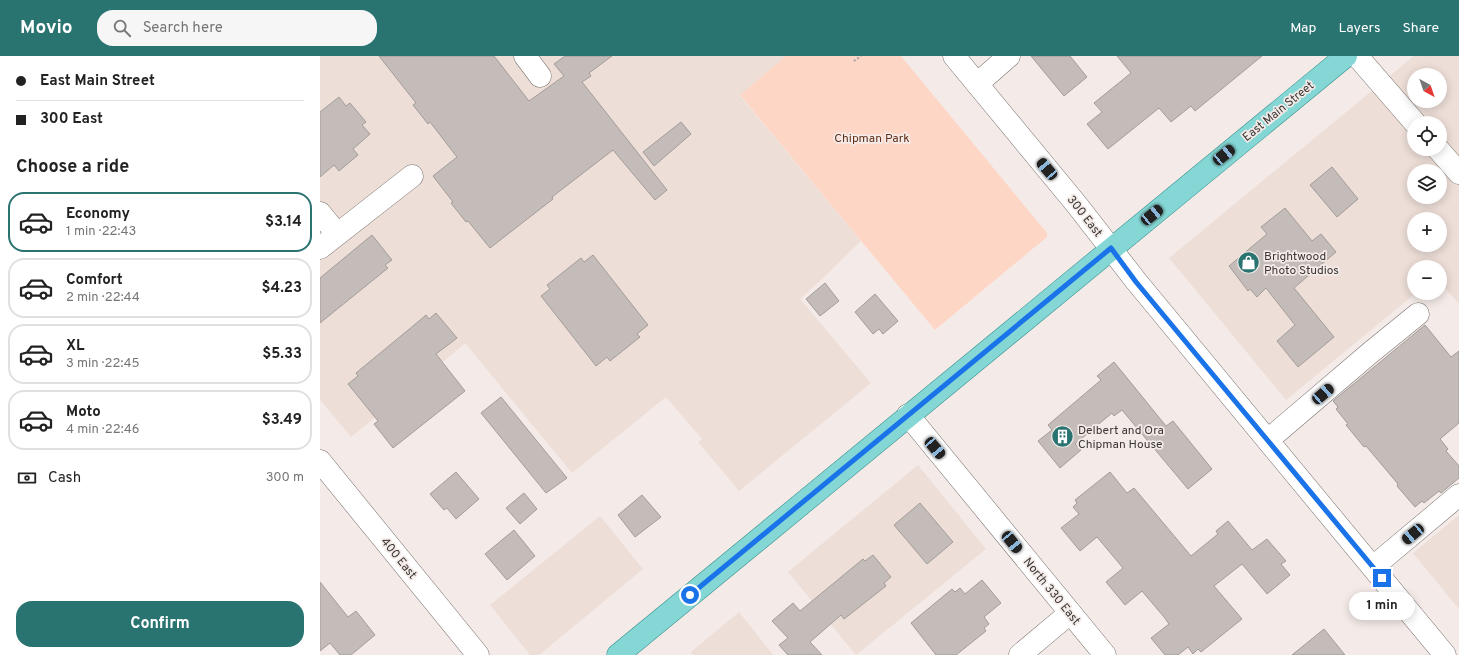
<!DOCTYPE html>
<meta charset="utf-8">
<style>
:root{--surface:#fff;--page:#f6f6f6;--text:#222;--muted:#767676;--line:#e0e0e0;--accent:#297371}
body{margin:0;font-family:Overpass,sans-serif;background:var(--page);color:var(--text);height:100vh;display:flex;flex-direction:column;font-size:15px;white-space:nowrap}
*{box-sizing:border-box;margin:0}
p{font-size:13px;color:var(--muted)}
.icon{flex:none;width:22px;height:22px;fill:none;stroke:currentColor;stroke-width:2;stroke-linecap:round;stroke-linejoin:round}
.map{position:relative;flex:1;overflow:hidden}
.sheet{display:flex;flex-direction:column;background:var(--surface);width:320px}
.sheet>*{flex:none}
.hud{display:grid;align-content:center;height:88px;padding:0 16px;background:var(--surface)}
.needle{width:26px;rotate:140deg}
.fabs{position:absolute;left:1087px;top:12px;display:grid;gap:8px}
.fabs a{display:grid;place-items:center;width:40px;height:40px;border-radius:50%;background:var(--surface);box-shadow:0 2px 10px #0003;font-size:20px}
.end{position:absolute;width:18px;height:18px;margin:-9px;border:5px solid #1a73e8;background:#fff;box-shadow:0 0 0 2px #fff}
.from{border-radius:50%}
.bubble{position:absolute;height:28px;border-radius:14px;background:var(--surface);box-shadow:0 2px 10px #0003;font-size:13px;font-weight:700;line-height:28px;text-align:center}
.car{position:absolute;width:12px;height:24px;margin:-12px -6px;border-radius:5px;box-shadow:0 0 3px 1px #0007;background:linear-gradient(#222 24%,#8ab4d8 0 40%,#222 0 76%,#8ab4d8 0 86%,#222 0)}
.hud b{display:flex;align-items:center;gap:14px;height:38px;font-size:15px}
.hud b+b{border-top:1px solid var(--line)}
.hud i{width:10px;height:10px;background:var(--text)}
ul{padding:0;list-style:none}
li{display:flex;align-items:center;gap:12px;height:60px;margin:0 8px 6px;padding:0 8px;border:2px solid var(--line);border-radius:16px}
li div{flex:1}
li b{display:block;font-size:15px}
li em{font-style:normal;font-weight:700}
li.on{border-color:var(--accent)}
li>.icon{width:36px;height:36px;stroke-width:1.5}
h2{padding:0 16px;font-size:18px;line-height:48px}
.pay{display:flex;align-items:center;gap:10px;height:44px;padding:0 16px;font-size:15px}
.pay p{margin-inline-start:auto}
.button{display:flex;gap:8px;margin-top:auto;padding:8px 16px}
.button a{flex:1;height:46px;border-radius:16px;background:var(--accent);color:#fff;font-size:16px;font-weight:700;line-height:46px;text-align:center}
header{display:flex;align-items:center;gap:24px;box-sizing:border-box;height:56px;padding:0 20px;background:var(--accent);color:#fff}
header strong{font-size:19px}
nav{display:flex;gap:22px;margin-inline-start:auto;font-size:14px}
.search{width:280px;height:36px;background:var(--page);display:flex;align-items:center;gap:10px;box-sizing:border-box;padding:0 14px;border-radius:16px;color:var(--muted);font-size:15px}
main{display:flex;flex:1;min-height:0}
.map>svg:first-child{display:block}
</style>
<header>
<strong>Movio</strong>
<div class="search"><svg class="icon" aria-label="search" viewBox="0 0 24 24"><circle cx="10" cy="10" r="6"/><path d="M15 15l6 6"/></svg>Search here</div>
<nav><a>Map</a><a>Layers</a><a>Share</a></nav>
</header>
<main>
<section class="sheet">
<div class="hud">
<b><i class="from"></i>East Main Street</b>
<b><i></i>300 East</b>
</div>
<h2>Choose a ride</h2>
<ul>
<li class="on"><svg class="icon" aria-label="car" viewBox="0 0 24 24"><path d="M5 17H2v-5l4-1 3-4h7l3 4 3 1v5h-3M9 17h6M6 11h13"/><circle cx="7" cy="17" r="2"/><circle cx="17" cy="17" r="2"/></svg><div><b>Economy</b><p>1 min · 22:43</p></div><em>$3.14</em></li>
<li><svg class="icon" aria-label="car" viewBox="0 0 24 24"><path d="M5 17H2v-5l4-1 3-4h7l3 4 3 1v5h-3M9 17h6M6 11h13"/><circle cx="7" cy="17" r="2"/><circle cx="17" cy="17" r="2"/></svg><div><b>Comfort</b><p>2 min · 22:44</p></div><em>$4.23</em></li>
<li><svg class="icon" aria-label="car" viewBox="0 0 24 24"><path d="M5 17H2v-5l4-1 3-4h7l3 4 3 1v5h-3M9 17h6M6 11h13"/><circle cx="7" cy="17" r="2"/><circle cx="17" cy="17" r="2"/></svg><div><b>XL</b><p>3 min · 22:45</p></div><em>$5.33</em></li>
<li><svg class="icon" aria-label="car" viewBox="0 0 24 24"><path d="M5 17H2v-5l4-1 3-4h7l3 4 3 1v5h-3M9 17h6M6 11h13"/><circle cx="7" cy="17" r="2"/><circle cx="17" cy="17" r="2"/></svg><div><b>Moto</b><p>4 min · 22:46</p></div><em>$3.49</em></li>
</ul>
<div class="pay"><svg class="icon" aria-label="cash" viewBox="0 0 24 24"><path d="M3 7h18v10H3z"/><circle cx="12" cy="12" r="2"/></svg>Cash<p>300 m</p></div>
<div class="button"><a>Confirm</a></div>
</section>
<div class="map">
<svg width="1139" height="599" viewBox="0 0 1139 599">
<rect width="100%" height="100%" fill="#f4ebe8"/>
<g fill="#edded7" fill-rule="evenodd">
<polygon points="0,0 466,0 420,40 541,185 501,224 480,243 551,327 419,435 378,386 382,383 346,341 252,417 145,287 116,312 31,381 0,344"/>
<path d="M1094,0H1139V248L1120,226V211H1094V237H1096L966,344L849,202ZM1094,19H1120V45H1094ZM1094,67H1120V93H1094ZM1094,115H1120V141H1094ZM1094,163H1120V189H1094Z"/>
<polygon points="598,409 666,493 536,599 468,516"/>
<polygon points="1139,459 1139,553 1093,497"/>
<polygon points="280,460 323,513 219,599 210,599 170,549"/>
<polygon points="419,556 453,599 373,599 371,596"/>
</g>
<polygon fill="#fed6c6" points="466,0 581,0 727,177 727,181 615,274 420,39"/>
<g fill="#c4bcb8" stroke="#a49c99">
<polygon points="59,0 174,0 209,45 244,20 234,8 245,0 292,0 269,17 271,20 262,26 347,134 335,144 293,94 232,141 233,143 170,192 148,165 146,166 131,147 133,146 113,120 137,101 110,66 108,68 93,49 96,47"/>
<polygon points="711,0 750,0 767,21 744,40"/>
<polygon points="797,0 942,0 875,55 871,50 851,66 839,52 788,93 767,68 782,56 774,47 811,17"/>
<polygon points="19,41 26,50 30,47 46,66 42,69 50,78 33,93 38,99 19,115 14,109 0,121 0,56"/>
<polygon points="361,66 371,78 334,110 323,96"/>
<polygon points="1012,111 1038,143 1017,161 990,129"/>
<polygon points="965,152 992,185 1001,178 1016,196 974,232 1014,281 978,311 957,285 975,269 946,232 937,241 930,233 928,235 909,210 947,178 941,171"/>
<polygon points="52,179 72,204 65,209 68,212 0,267 0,222"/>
<polygon points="273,199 328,269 317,278 320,281 290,305 287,301 276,310 221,240 230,233 227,229 261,202 264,206"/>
<polygon points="505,227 519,245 500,260 486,243"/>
<polygon points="555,238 578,265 563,278 559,273 553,278 535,256"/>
<polygon points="116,257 137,282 116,298 145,335 73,392 54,368 58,365 28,328 38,320 36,317 93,270 106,259 109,263"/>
<polygon points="1105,269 1131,301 1139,295 1139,367 1120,383 1128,393 1126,395 1139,410 1139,422 1121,437 1119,435 1104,447 1102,445 1095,451 1077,430 1078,428 1046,390 1044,391 1026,369 1028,368 1016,353 1018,351 1013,345"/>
<polygon points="794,306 846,370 853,365 892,413 868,433 802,354 794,360 792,357 755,388 761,394 740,412 718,385 732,374 728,369 781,324 777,320"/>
<polygon points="181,341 247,422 226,437 161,357"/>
<polygon points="136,416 159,443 136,463 127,452 124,454 110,438"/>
<polygon points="790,416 807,437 814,432 871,500 898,478 896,475 908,465 932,494 947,483 966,505 961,508 970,519 947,538 922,508 894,530 922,563 881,596 878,593 873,598 868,591 858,599 845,599 831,582 849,568 844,561 822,535 805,549 786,526 803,512 777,481 760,495 741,472 759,458 753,451 757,447 755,444"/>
<polygon points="204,437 217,453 200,468 186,452"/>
<polygon points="322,439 341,461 315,481 298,459"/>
<polygon points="600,447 633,486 607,508 574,469"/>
<polygon points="194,474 215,500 187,524 165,498"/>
<polygon points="553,499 571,521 564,527 566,530 524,563 521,559 490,586 502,599 468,599 459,589 468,582 452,565 473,547 480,555 543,503 545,505"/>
<polygon points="662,524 681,547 664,561 669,568 664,572 666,575 636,599 616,599 591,567 632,533 635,536 640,532 645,538"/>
<polygon points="0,526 28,561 36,555 55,579 31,599 20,599 10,587 0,595"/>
<polygon points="1004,573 1025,599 972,599"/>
</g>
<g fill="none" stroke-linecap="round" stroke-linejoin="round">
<defs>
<g id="minor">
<polyline points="205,0 220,20"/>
<polyline points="634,0 757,149 816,225 1125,599"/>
<polyline points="1037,0 1095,67"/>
<polyline points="657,28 689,0"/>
<polyline points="1118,93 1139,117"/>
<polyline points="0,157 17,178"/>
<polyline points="0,192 92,120"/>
<polyline points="588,359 785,599"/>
<polyline points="948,384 1050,297 1098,258"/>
<polyline points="0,405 158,599"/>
<polyline points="1053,511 1139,439"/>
<polyline points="700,599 750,557"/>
</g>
<polyline id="major" points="298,599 1026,0"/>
</defs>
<use href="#minor" stroke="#79716e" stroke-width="23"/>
<use href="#major" stroke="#358e8b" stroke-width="23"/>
<polyline stroke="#b4aeab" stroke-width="2.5" stroke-dasharray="2 2" stroke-linecap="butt" points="534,5 541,0"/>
<use href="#minor" stroke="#fff" stroke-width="22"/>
<use href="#major" stroke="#84d7d5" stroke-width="22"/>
</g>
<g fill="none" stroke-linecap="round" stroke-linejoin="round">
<polyline stroke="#1a73e8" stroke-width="5" points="370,539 791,192 816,226 1062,522"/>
</g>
<defs>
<symbol id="shop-disc" viewBox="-11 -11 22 22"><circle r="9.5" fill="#297371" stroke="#f4ebe8"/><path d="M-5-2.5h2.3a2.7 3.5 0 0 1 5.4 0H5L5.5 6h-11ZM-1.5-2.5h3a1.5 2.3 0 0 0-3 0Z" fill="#fff"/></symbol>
<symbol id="building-disc" viewBox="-11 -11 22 22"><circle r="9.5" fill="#297371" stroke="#f4ebe8"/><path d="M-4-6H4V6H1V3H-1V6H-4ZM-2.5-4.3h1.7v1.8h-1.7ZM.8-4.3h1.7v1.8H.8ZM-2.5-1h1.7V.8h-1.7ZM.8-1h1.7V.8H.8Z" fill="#fff"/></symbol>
</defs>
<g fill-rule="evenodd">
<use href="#shop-disc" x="916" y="194" width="25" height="25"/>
<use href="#building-disc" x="730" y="368" width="25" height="25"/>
</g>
<g text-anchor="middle" stroke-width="3.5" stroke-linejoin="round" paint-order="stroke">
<g font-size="12" fill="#3a3735" stroke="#f4ebe8">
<text transform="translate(958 55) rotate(-39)" y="4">East Main Street</text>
<text transform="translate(765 160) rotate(52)" y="4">300 East</text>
<text transform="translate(79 502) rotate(51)" y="4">400 East</text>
<text transform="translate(732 535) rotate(51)" y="4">North 330 East</text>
</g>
<g font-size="12" fill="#612e18" stroke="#f4ebe8">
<text x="552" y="86">Chipman Park</text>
</g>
<g font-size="12" fill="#3a3735" stroke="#f4ebe8" text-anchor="start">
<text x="944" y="204">Brightwood<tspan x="944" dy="14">Photo Studios</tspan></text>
<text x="758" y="378">Delbert and Ora<tspan x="758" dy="14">Chipman House</tspan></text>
</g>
</g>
</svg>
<div class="fabs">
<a><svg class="needle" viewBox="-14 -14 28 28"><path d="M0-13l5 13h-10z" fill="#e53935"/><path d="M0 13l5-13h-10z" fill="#767676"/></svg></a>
<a><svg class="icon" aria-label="locate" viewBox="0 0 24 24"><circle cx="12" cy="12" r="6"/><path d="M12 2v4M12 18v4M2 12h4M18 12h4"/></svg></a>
<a><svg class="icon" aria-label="layers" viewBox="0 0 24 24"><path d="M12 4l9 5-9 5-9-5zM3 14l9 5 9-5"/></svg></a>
<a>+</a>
<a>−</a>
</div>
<i class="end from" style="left:370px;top:539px"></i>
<i class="end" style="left:1062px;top:522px"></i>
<div class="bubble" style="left:1029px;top:536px;width:66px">1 min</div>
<i class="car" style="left:904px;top:99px;rotate:51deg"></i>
<i class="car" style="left:727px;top:113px;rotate:320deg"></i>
<i class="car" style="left:832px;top:159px;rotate:51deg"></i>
<i class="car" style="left:1003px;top:338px;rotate:49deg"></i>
<i class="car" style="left:615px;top:392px;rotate:140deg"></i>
<i class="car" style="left:1093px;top:478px;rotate:230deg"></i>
<i class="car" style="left:692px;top:486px;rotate:141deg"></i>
</div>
</main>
